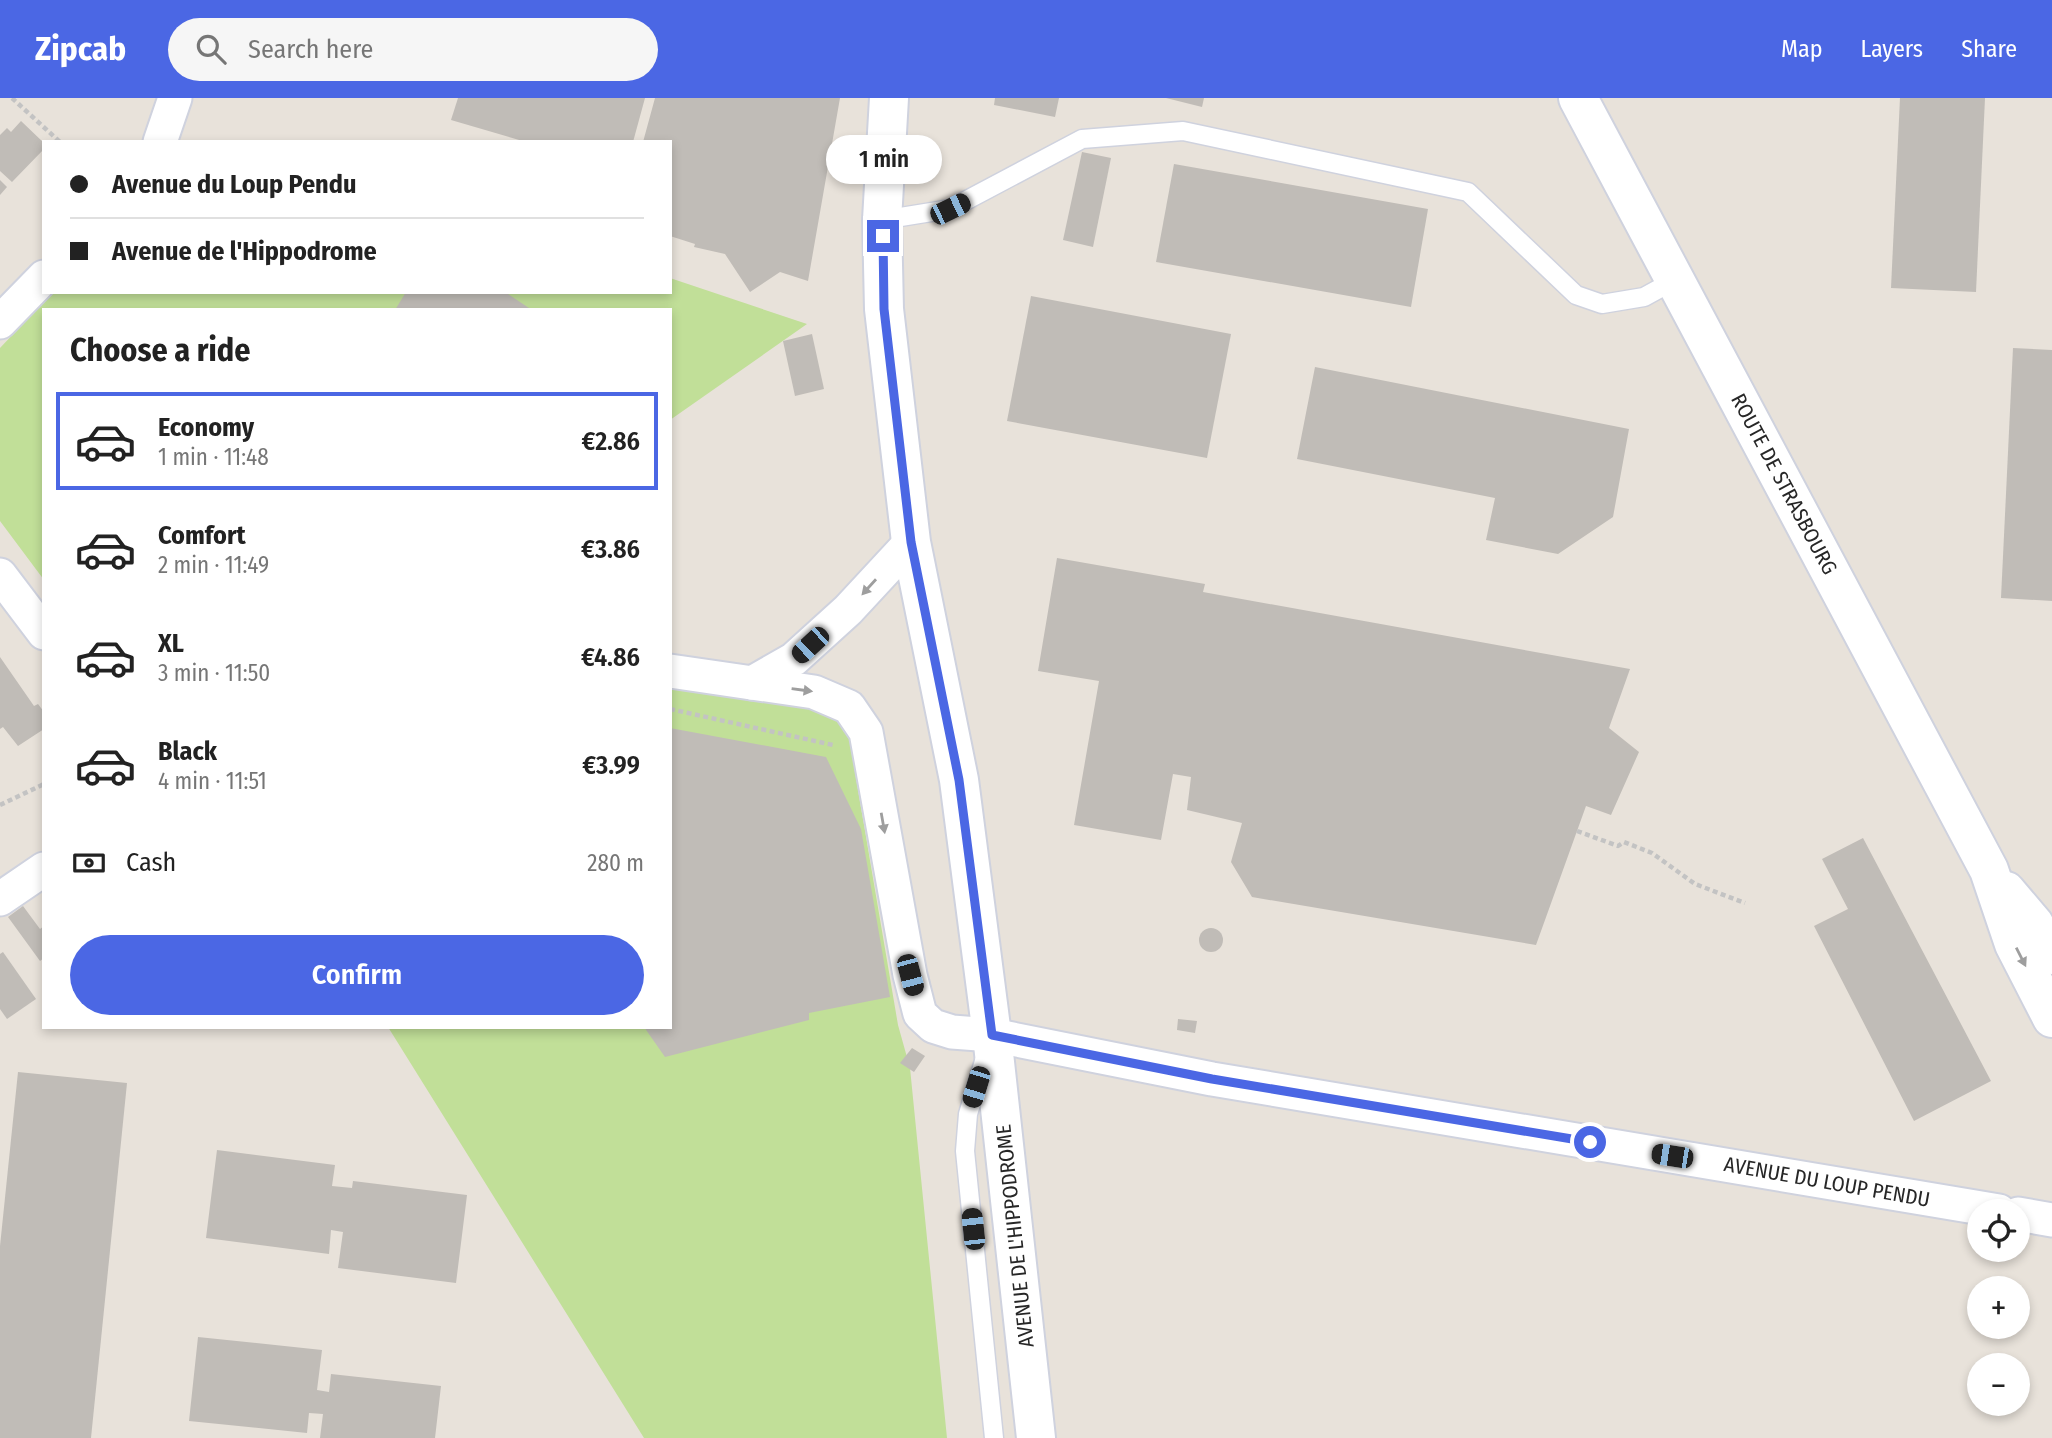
<!DOCTYPE html>
<meta charset="utf-8">
<style>
:root{--surface:#fff;--page:#f6f6f6;--text:#222;--muted:#767676;--line:#e0e0e0;--accent:#4b67e4}
body{margin:0;font-family:"Fira Sans Condensed",sans-serif;background:var(--page);color:var(--text);height:100vh;display:flex;flex-direction:column;font-size:26px;white-space:nowrap}
*{box-sizing:border-box;margin:0}
p{font-size:23px;color:var(--muted)}
.icon{flex:none;width:38px;height:38px;fill:none;stroke:currentColor;stroke-width:2;stroke-linecap:round;stroke-linejoin:round}
.map{position:relative;flex:1;overflow:hidden}
.side{position:absolute;left:42px;top:210px;width:630px;height:721px;display:flex;flex-direction:column;background:var(--surface);border-radius:0px;box-shadow:0 4px 10px #0003}
.side>*{flex:none}
.hud{position:absolute;left:42px;top:42px;width:630px;height:154px;border-radius:0px;box-shadow:0 4px 10px #0003;display:grid;align-content:center;height:154px;padding:0 28px;background:var(--surface)}
.controls{position:absolute;left:1967px;top:1101px;display:grid;gap:14px}
.controls a{display:grid;place-items:center;width:63px;height:63px;border-radius:50%;background:var(--surface);box-shadow:0 4px 10px #0003;font-size:35px}
.end{position:absolute;width:32px;height:32px;margin:-16px;border:9px solid #4b67e4;background:#fff;box-shadow:0 0 0 4px #fff}
.from{border-radius:50%}
.bubble{position:absolute;height:49px;border-radius:24px;background:var(--surface);box-shadow:0 4px 10px #0003;font-size:23px;font-weight:600;line-height:49px;text-align:center}
.car{position:absolute;width:21px;height:42px;margin:-21px -10px;border-radius:9px;box-shadow:0 0 5px 2px #0007;background:linear-gradient(#222 24%,#8ab4d8 0 40%,#222 0 76%,#8ab4d8 0 86%,#222 0)}
.hud b{display:flex;align-items:center;gap:24px;height:66px;font-size:26px}
.hud b+b{border-top:2px solid var(--line)}
.hud i{width:18px;height:18px;background:var(--text)}
ul{padding:0;list-style:none}
li{display:flex;align-items:center;gap:21px;height:98px;margin:0 14px 10px;padding:0 14px;border:4px solid transparent;border-radius:0px}
li div{flex:1}
li b{display:block;font-size:26px}
li em{font-style:normal;font-weight:600}
li.current{border-color:var(--accent)}
li>.icon{width:63px;height:63px;stroke-width:1.5}
h2{padding:0 28px;font-size:32px;line-height:84px}
.pay{display:flex;align-items:center;gap:18px;height:77px;padding:0 28px;font-size:26px}
.pay p{margin-inline-start:auto}
.button{display:flex;gap:14px;margin-top:auto;padding:14px 28px}
.button a{flex:1;height:80px;border-radius:42px;background:var(--accent);color:#fff;font-size:28px;font-weight:600;line-height:80px;text-align:center}
header{display:flex;align-items:center;gap:42px;box-sizing:border-box;height:98px;padding:0 35px;background:var(--accent);color:#fff}
header strong{font-size:33px}
nav{display:flex;gap:38px;margin-inline-start:auto;font-size:24px}
.search{width:490px;height:63px;background:var(--page);display:flex;align-items:center;gap:18px;box-sizing:border-box;padding:0 24px;border-radius:38px;color:var(--muted);font-size:26px}
.map>svg:first-child{display:block}
</style>
<header>
<strong>Zipcab</strong>
<div class="search"><svg class="icon" aria-label="search" viewBox="0 0 24 24"><circle cx="10" cy="10" r="6"/><path d="M15 15l6 6"/></svg>Search here</div>
<nav><a>Map</a><a>Layers</a><a>Share</a></nav>
</header>
<div class="map">
<svg width="2052" height="1340" viewBox="0 0 2052 1340">
<rect width="100%" height="100%" fill="#e8e2da"/>
<g fill="#c1df98">
<polygon points="670,180 807,226 670,322 670,212 44,212 44,482 0,423 0,250 53,194 670,194"/>
<polygon points="670,591 829,614 848,633 898,927 910,970 947,1340 644,1340 388,929 670,929"/>
</g>
<g fill="#c0bcb7">
<polygon points="458,0 645,0 633,44 526,44 451,22"/>
<polygon points="655,0 840,0 808,183 780,174 750,194 725,156 694,149 695,146 670,138 670,44 643,44"/>
<polygon points="995,0 1059,0 1055,19 994,7"/>
<polygon points="1166,0 1204,0 1202,9"/>
<polygon points="1900,0 1985,0 1976,194 1891,190"/>
<polygon points="21,23 44,45 44,51 12,84 0,73 0,37 7,30 11,34"/>
<polygon points="1082,54 1111,60 1093,149 1063,142"/>
<polygon points="1174,66 1428,111 1411,209 1156,164"/>
<polygon points="0,82 7,89 0,97"/>
<polygon points="406,194 505,194 532,212 395,212"/>
<polygon points="1031,198 1231,236 1207,360 1007,323"/>
<polygon points="812,236 824,291 795,298 783,243"/>
<polygon points="2013,250 2052,252 2052,503 2001,500"/>
<polygon points="1315,269 1629,331 1613,419 1558,456 1486,442 1495,400 1297,361"/>
<polygon points="1057,460 1205,486 1203,494 1630,571 1609,630 1639,654 1611,717 1586,708 1536,847 1252,799 1231,764 1242,725 1187,712 1191,679 1173,676 1161,742 1074,727 1099,583 1038,573"/>
<polygon points="0,559 34,608 38,606 44,614 44,631 18,648 3,629 0,631"/>
<polygon points="670,630 826,659 861,731 890,899 809,915 809,922 665,959 644,929 670,929"/>
<polygon points="1863,740 1991,983 1914,1023 1814,828 1848,811 1822,761"/>
<polygon points="23,808 40,831 44,828 44,860 40,863 8,819"/>
<circle cx="1211" cy="842" r="12"/>
<polygon points="3,854 36,901 7,921 0,911 0,856"/>
<polygon points="1178,921 1197,923 1195,935 1177,932"/>
<polygon points="912,950 925,958 914,974 900,965"/>
<polygon points="18,974 127,985 91,1340 0,1340 0,1148"/>
<polygon points="217,1052 335,1067 332,1088 352,1090 353,1083 467,1097 456,1185 338,1170 343,1134 331,1132 329,1156 206,1140"/>
<polygon points="198,1239 322,1252 317,1292 329,1294 331,1276 441,1288 435,1340 320,1340 323,1316 309,1315 307,1335 189,1323"/>
</g>
<g fill="none" stroke-linecap="round" stroke-linejoin="round">
<defs>
<g id="service">
<polyline points="882,122 950,111 1082,41 1183,33 1468,94 1576,197 1602,206 1644,199 1675,182"/>
<polyline points="984,963 968,1016 965,1053 994,1340"/>
</g>
<g id="minor">
<polyline points="160,44 175,0"/>
<polyline points="0,224 44,179"/>
<polyline points="0,477 44,535"/>
<polyline points="670,573 814,594 849,609 866,634 910,877 920,916 933,928 952,934 992,937 1212,981 1999,1113"/>
<polyline points="752,585 794,561 848,512 911,444"/>
<polyline points="0,801 44,771"/>
<polyline points="2018,1116 2052,1122"/>
</g>
<g id="secondary">
<polyline points="889,0 882,122 884,211 911,444 959,682 992,937 1036,1340"/>
<polyline points="1578,0 1989,772 2014,846 2052,920"/>
<polyline points="2006,793 2034,826 2052,857"/>
</g>
</defs>
<use href="#service" stroke="#cfd2de" stroke-width="21"/>
<use href="#minor" stroke="#cfd2de" stroke-width="37"/>
<use href="#secondary" stroke="#cfd2de" stroke-width="42"/>
<g stroke="#c3c3c3" stroke-width="4.5" stroke-dasharray="5 3.5" stroke-linecap="butt">
<polyline points="12,0 60,44"/>
<polyline points="670,611 833,647"/>
<polyline points="0,707 44,686"/>
<polyline points="1577,733 1618,748 1624,744 1652,755 1695,786 1745,805"/>
</g>
<use href="#service" stroke="#fff" stroke-width="18"/>
<use href="#minor" stroke="#fff" stroke-width="33"/>
<use href="#secondary" stroke="#fff" stroke-width="38"/>
</g>
<defs><path id="oneway-solid" d="M-6-.8H1V-3.2L6.5 0L1 3.2V.8H-6Z" transform="scale(1.75)"/></defs>
<g fill="#9e9e9e">
<use href="#oneway-solid" transform="translate(869 489) rotate(132)"/>
<use href="#oneway-solid" transform="translate(802 592) rotate(8)"/>
<use href="#oneway-solid" transform="translate(883 725) rotate(80)"/>
<use href="#oneway-solid" transform="translate(2021 859) rotate(63)"/>
</g>
<g fill="none" stroke-linecap="round" stroke-linejoin="round">
<polyline stroke="#4b67e4" stroke-width="9" points="883,138 884,211 911,444 959,682 992,937 1212,981 1590,1044"/>
</g>
<g text-anchor="middle" stroke-width="7" stroke-linejoin="round" paint-order="stroke">
<g font-size="21" fill="#272727" stroke="#fff">
<text transform="translate(1784 386) rotate(62)" y="7">ROUTE DE STRASBOURG</text>
<text transform="translate(1827 1084) rotate(10)" y="7">AVENUE DU LOUP PENDU</text>
<text transform="translate(1015 1138) rotate(-96)" y="7">AVENUE DE L'HIPPODROME</text>
</g>
</g>
</svg>
<div class="controls">
<a><svg class="icon" aria-label="locate" viewBox="0 0 24 24"><circle cx="12" cy="12" r="6"/><path d="M12 2v4M12 18v4M2 12h4M18 12h4"/></svg></a>
<a>+</a>
<a>−</a>
</div>
<i class="end from" style="left:1590px;top:1044px"></i>
<i class="end" style="left:883px;top:138px"></i>
<div class="bubble" style="left:826px;top:37px;width:116px">1 min</div>
<i class="car" style="left:950px;top:111px;rotate:64deg"></i>
<i class="car" style="left:810px;top:547px;rotate:227deg"></i>
<i class="car" style="left:910px;top:877px;rotate:165deg"></i>
<i class="car" style="left:976px;top:989px;rotate:197deg"></i>
<i class="car" style="left:1672px;top:1058px;rotate:279deg"></i>
<i class="car" style="left:973px;top:1131px;rotate:354deg"></i>
<div class="hud">
<b><i class="from"></i>Avenue du Loup Pendu</b>
<b><i></i>Avenue de l'Hippodrome</b>
</div>
<section class="side">
<h2>Choose a ride</h2>
<ul>
<li class="current"><svg class="icon" aria-label="car" viewBox="0 0 24 24"><path d="M5 17H2v-5l4-1 3-4h7l3 4 3 1v5h-3M9 17h6M6 11h13"/><circle cx="7" cy="17" r="2"/><circle cx="17" cy="17" r="2"/></svg><div><b>Economy</b><p>1 min · 11:48</p></div><em>€2.86</em></li>
<li><svg class="icon" aria-label="car" viewBox="0 0 24 24"><path d="M5 17H2v-5l4-1 3-4h7l3 4 3 1v5h-3M9 17h6M6 11h13"/><circle cx="7" cy="17" r="2"/><circle cx="17" cy="17" r="2"/></svg><div><b>Comfort</b><p>2 min · 11:49</p></div><em>€3.86</em></li>
<li><svg class="icon" aria-label="car" viewBox="0 0 24 24"><path d="M5 17H2v-5l4-1 3-4h7l3 4 3 1v5h-3M9 17h6M6 11h13"/><circle cx="7" cy="17" r="2"/><circle cx="17" cy="17" r="2"/></svg><div><b>XL</b><p>3 min · 11:50</p></div><em>€4.86</em></li>
<li><svg class="icon" aria-label="car" viewBox="0 0 24 24"><path d="M5 17H2v-5l4-1 3-4h7l3 4 3 1v5h-3M9 17h6M6 11h13"/><circle cx="7" cy="17" r="2"/><circle cx="17" cy="17" r="2"/></svg><div><b>Black</b><p>4 min · 11:51</p></div><em>€3.99</em></li>
</ul>
<div class="pay"><svg class="icon" aria-label="cash" viewBox="0 0 24 24"><path d="M3 7h18v10H3z"/><circle cx="12" cy="12" r="2"/></svg>Cash<p>280 m</p></div>
<div class="button"><a>Confirm</a></div>
</section>
</div>
